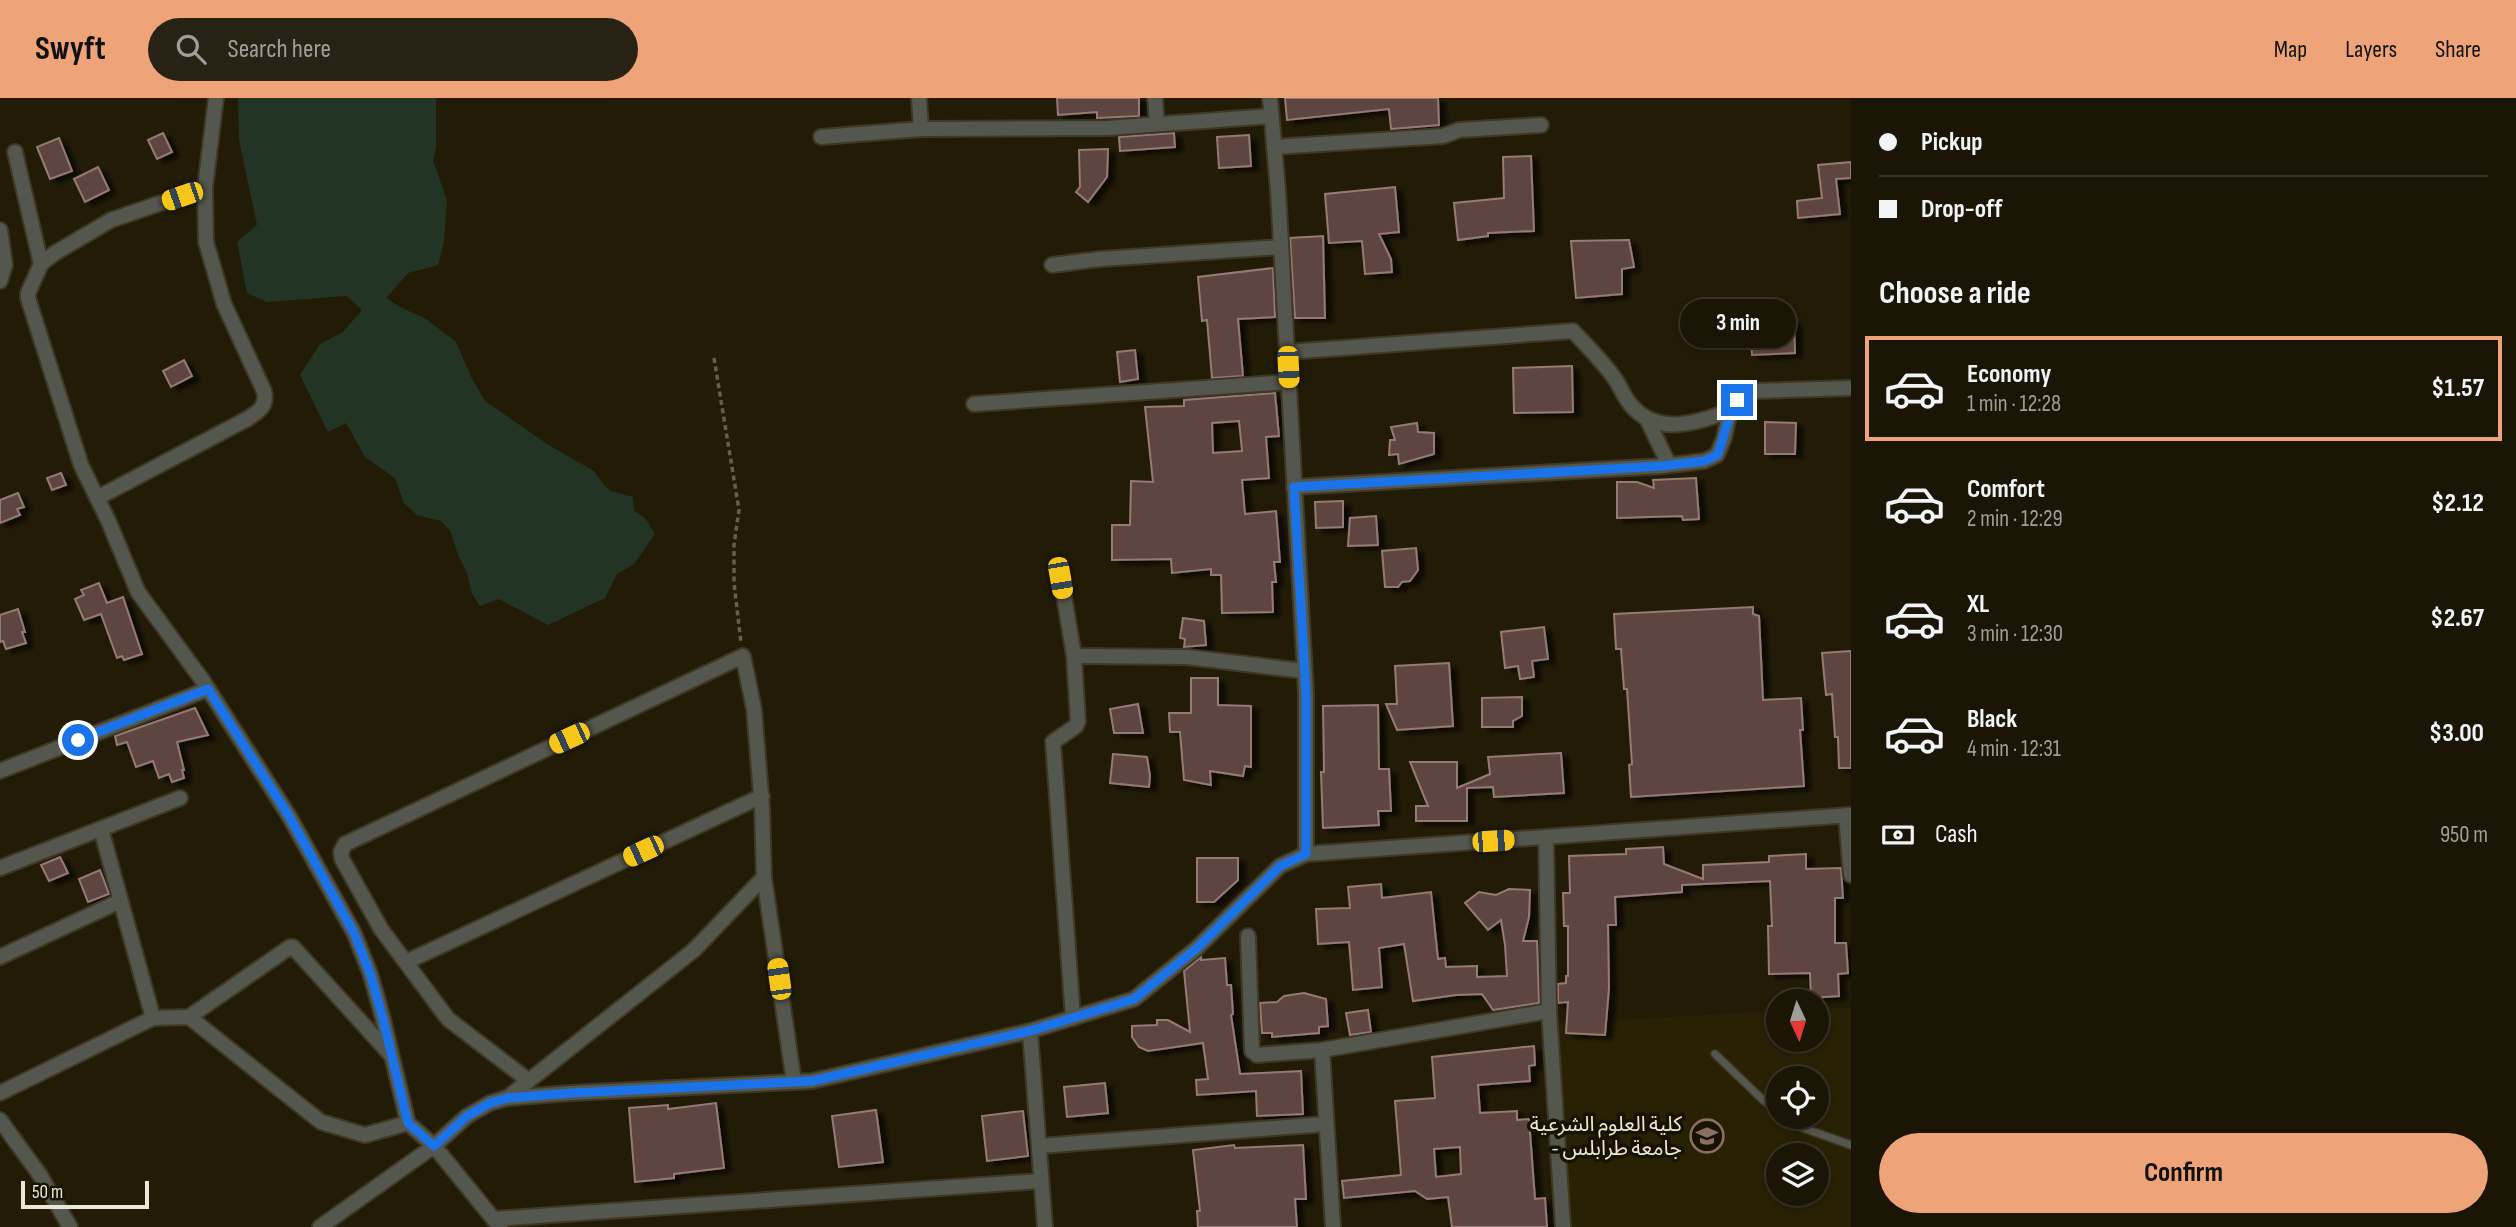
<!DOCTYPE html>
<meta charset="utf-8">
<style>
:root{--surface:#1a1505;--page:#272213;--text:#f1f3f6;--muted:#9f9f9a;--line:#383427;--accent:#efa378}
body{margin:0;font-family:"Sofia Sans Condensed","Noto Sans Arabic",sans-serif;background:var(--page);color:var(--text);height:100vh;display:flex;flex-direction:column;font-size:26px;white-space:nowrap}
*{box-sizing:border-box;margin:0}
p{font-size:23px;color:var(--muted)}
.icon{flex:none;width:38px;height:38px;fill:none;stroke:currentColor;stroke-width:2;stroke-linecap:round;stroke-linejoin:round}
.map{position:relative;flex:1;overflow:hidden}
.drawer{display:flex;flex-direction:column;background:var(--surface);width:665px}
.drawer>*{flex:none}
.hud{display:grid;align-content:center;height:154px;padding:0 28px;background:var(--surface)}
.needle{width:46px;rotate:176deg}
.fabs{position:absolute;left:1766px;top:891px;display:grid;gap:14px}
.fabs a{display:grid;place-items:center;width:63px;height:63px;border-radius:50%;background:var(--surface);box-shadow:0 4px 10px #0003,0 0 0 2px var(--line);font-size:35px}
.scale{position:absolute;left:21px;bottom:18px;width:128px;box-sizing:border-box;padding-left:7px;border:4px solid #ebe7da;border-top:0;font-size:19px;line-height:24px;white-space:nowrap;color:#ebe7da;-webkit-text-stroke:5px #181301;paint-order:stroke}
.end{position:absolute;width:32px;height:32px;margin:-16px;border:9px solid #1a73e8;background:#fff;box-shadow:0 0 0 4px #fff}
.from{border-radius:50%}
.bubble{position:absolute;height:49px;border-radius:24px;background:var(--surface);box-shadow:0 4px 10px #0003,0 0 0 2px var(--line);font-size:23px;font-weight:700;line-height:49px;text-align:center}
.car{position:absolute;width:21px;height:42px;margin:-21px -10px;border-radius:9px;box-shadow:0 0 5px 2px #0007;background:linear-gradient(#f5c518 24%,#345 0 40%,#f5c518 0 76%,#345 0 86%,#f5c518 0)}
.hud b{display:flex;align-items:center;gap:24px;height:66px;font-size:26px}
.hud b+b{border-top:2px solid var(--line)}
.hud i{width:18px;height:18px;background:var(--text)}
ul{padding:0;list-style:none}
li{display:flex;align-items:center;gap:21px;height:105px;margin:0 14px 10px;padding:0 14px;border:4px solid transparent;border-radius:0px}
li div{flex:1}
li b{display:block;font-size:26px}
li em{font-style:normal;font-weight:700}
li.current{border-color:var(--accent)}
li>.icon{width:63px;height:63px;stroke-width:1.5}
h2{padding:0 28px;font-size:32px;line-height:84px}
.pay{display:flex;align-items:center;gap:18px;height:77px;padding:0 28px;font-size:26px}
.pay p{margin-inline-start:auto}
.primary-button{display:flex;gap:14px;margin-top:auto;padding:14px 28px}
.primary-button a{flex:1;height:80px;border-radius:42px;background:var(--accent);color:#111;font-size:28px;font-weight:700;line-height:80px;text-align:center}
header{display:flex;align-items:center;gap:42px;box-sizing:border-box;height:98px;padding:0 35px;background:var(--accent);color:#111}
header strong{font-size:33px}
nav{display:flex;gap:38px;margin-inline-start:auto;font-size:24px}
.search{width:490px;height:63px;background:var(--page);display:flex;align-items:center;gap:18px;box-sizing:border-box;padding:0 24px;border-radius:38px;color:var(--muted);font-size:26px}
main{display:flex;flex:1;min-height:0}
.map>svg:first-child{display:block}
</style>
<header>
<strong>Swyft</strong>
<div class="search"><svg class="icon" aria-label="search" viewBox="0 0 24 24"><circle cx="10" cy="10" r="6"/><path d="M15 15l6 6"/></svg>Search here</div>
<nav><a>Map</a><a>Layers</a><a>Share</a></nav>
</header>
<main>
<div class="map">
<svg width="1851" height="1129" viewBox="0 0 1851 1129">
<defs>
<filter id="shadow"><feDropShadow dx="7" dy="4" stdDeviation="2" flood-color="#0009"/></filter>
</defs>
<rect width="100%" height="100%" fill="#221c07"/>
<path fill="#292104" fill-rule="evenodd" d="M1851,910V1129H1568L1555,925L1778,913V942H1816L1817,911ZM1778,980H1816V1018H1778ZM1778,1057H1816V1096H1778Z"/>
<polygon fill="#223525" points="238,0 436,0 436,50 433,63 447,102 444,143 438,167 408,175 386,200 400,209 426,221 456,244 472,281 485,303 547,346 594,373 603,386 611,393 633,399 634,413 645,420 655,436 634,466 617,476 605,500 548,527 499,501 480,508 472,496 467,475 457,454 451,434 441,423 417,417 404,405 395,380 365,359 346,325 328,334 300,277 320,246 343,234 362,212 347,198 267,204 247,195 237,144 257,127 239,42"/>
<g fill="#5e453f" stroke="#967a74" stroke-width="2" fill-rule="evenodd" filter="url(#shadow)">
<polygon points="1057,0 1139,0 1139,18 1097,20 1097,14 1058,17"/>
<polygon points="1285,0 1438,0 1439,27 1391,31 1389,11 1287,22"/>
<polygon points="163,35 172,54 157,61 148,42"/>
<polygon points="1174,35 1175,49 1120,53 1119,39"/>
<polygon points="1249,37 1251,68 1219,70 1217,39"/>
<polygon points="59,40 72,73 50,81 37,49"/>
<polygon points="1108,51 1107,79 1088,104 1076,94 1080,89 1079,52"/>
<polygon points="1531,58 1534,133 1488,135 1488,138 1458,142 1454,105 1504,100 1503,59"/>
<polygon points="1851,64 1851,80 1836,81 1840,116 1798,120 1797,103 1822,100 1818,67"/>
<polygon points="98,69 109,92 85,104 74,81"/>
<polygon points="1395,89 1399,134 1379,136 1391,161 1392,174 1365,176 1362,143 1329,145 1325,96"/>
<polygon points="1323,138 1325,220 1295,220 1290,140"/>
<polygon points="1629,142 1634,169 1622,171 1622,196 1576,200 1571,143"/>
<polygon points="1273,170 1275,219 1238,221 1243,278 1212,280 1207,222 1202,223 1198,179"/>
<polygon points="1794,223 1795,255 1752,257 1750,225"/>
<polygon points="1135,252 1138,281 1120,284 1117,254"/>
<polygon points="184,262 192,278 171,289 163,273"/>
<polygon points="1572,268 1573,314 1514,315 1513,270"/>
<path d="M1275,295L1279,338L1266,339L1269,380L1242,382L1245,416L1276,413L1280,464H1274L1276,484H1272L1273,514L1222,515L1221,477H1211V471L1172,475L1171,461L1112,462V427H1130L1131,383L1153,384L1145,309L1184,308V302ZM1239,323L1242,353L1213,355L1212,325Z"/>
<polygon points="1765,324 1796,325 1795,356 1765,356"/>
<polygon points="1417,325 1418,334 1434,335 1434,356 1399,366 1398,356 1389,357 1390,342 1395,342 1391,329"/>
<polygon points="61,375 66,387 52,392 47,380"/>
<polygon points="1696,380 1699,421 1683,422 1682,418 1617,420 1617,384 1637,384 1654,390 1653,382"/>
<polygon points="18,395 24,409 17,411 20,417 0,425 0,402"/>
<polygon points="1343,403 1343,429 1316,430 1315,404"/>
<polygon points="1376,418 1378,447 1348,448 1350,420"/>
<polygon points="1416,450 1418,472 1410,483 1402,484 1398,489 1385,489 1382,453"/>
<polygon points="99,485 107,505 123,499 142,556 124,562 122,558 117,560 101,516 84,522 75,501 84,497 81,492"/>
<polygon points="1753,509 1753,516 1759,518 1763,602 1801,600 1803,632 1800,632 1804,688 1631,699 1629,667 1632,666 1627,591 1624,591 1621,551 1616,551 1614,516"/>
<polygon points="18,511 25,534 22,534 26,545 6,551 3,543 0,544 0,517"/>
<polygon points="1183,520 1204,523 1206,547 1184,549 1185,541 1180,540"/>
<polygon points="1544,529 1548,561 1532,563 1534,579 1520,581 1518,568 1505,570 1501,534"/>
<polygon points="1851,553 1851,670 1839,670 1838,639 1835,639 1832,596 1826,597 1822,555"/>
<polygon points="1449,565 1453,628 1397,632 1386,606 1397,606 1395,568"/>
<polygon points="1191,580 1218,580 1218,607 1251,608 1251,669 1245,668 1243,678 1210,673 1211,687 1184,682 1180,634 1170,634 1169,615 1191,615"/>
<polygon points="1522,599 1522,618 1513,623 1513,629 1482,629 1482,600"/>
<polygon points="1138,606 1143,635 1114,635 1110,611"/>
<polygon points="1378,607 1379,671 1389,671 1391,713 1378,713 1379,727 1323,730 1321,674 1324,674 1323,608"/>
<polygon points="195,610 208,637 177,644 184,672 182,672 184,680 172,684 169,676 159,680 153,663 136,669 127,644 117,647 115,638"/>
<polygon points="1561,655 1564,695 1494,699 1493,689 1467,690 1467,723 1416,723 1416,708 1428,708 1410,664 1457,664 1457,690 1490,676 1488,659"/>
<polygon points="1113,656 1147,659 1150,678 1149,689 1110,685"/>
<polygon points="1663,749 1664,766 1703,781 1703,767 1769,764 1769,758 1806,756 1806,771 1841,770 1843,800 1835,800 1835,845 1846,845 1848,875 1838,876 1839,898 1811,900 1810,875 1769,876 1768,828 1772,828 1770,783 1682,787 1682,794 1615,799 1616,827 1608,827 1609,890 1605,937 1566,935 1568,904 1558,905 1558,886 1566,885 1566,878 1568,878 1568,828 1564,828 1563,795 1570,795 1569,758 1626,756 1626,751"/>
<polygon points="60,759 68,775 49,783 41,767"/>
<polygon points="1197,760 1238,760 1238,782 1214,804 1197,804"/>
<polygon points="100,772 109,796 88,804 79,781"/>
<polygon points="1381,786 1382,800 1431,794 1438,861 1445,860 1446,869 1477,868 1477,879 1507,878 1505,847 1501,822 1488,832 1465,805 1479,794 1496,797 1509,791 1530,792 1529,819 1523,843 1537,843 1539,905 1493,912 1482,896 1456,897 1413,903 1404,846 1379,850 1382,889 1353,892 1349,844 1318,846 1316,811 1350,810 1348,789"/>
<polygon points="1201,859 1201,862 1225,860 1227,887 1231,887 1233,916 1231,917 1240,976 1301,973 1303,1016 1257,1018 1256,993 1197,997 1196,982 1208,981 1203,945 1148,953 1139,949 1132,939 1132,928 1157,927 1157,922 1168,922 1190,934 1184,873"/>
<polygon points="1304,895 1326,901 1328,928 1319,929 1319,935 1272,939 1272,935 1262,935 1260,905 1277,904 1284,898"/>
<polygon points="1368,912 1371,934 1350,937 1346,915"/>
<path d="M1534,948L1535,967L1529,968L1530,983L1478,987L1480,1015L1517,1013V1022L1529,1021L1535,1101L1545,1100L1547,1129H1452L1448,1099L1427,1101L1415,1093L1344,1100L1342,1083L1401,1077L1395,1003L1435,1000L1432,959ZM1460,1049L1461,1076L1436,1079L1434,1051Z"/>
<polygon points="1105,985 1108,1015 1067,1019 1064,989"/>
<polygon points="716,1005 724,1070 674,1076 674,1080 635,1084 629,1010 668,1007 668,1011"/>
<polygon points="876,1012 883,1064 839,1069 832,1018"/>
<polygon points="1023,1013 1028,1058 987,1063 982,1018"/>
<polygon points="1234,1047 1235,1050 1303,1047 1306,1101 1295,1101 1297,1129 1198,1129 1197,1113 1200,1113 1193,1052"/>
</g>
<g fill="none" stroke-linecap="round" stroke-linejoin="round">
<defs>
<g id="lane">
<polyline points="1715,956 1763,1002 1778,1012"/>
<polyline points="1787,1018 1803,1030 1851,1047"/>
</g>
<g id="street">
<polyline points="919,0 921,31 1108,30 1271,18"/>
<polyline points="1155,0 1157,26"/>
<polyline points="1270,0 1278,92 1306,595 1306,756"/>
<polyline points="821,39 921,31"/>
<polyline points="1274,49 1443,38 1459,32 1541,27"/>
<polyline points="15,54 41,166"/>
<polyline points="205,90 111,122 55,155 41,166 28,195 28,200 81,367 108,422 138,494 203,583 289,718 354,835 370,875 382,917 408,1025 434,1048 500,1129"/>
<polyline points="0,132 5,167 0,183"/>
<polyline points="1052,167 1100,161 1281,149"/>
<path d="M1287,254L1573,233C1586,247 1601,262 1613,278C1619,286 1623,297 1630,306C1657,339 1695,325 1730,313"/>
<polyline points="974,306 1289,284"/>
<polyline points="1648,323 1669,367"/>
<polyline points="1294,389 1662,368 1704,363 1717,357 1724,340 1730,313 1737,302 1754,293 1851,290"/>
<path d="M97,400L247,321C258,314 268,308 264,293L224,206L206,144L205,90L216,0"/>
<polyline points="1061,480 1074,558 1078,623 1076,628 1053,644 1073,920"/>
<polyline points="1074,558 1187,559 1304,573"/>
<polyline points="0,673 208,591"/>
<polyline points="1846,717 1851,777"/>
<polyline points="101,731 153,920"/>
<polyline points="1546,739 1549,913 1563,1129"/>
<polyline points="0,770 180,700"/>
<polyline points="764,779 794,984"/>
<polyline points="1248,838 1252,953 1257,957 1322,952"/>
<polyline points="0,859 120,803"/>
<polyline points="406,864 762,698"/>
<polyline points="189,919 290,849 293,849 390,956"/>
<polyline points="1030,933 1045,1129"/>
<polyline points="0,995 153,920 189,919 321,1024 365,1037 408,1025"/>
<polyline points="507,1000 694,852 764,779 762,709 754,611 743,558 345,746 341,754 342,761 381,831 448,921 529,983"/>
<polyline points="0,1022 40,1077 70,1129"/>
<polyline points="1039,1048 1326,1026"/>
<polyline points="494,1121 1041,1083"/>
<polyline points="320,1129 434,1048 467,1018 490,1005 507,1000 571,995 812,983 1030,933 1134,901 1197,850 1280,768 1306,756 1851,717"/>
<polyline points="1333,1129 1322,952 1549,913"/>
</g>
</defs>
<use href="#lane" stroke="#3e3825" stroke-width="10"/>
<use href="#street" stroke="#3e3825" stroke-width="18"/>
<polyline stroke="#645f4d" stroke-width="3.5" stroke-dasharray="5 3.5" stroke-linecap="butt" points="714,260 739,412 734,447 734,485 741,545"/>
<use href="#lane" stroke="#54574d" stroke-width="7"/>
<use href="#street" stroke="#54574d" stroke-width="14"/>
</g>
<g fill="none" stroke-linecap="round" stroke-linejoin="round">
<path stroke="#1a73e8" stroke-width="9" d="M78,642L208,591L289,718L354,835L370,875L382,917L408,1025L434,1048L467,1018L490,1005L507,1000L571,995L812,983L1030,933L1134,901L1197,850L1280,768L1306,756V595L1294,389L1662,368L1704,363L1717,357C1725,339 1727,319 1737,302"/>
</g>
<defs>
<symbol id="university-ring" viewBox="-11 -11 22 22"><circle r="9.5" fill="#181301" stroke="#8d6e63" stroke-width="1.5"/><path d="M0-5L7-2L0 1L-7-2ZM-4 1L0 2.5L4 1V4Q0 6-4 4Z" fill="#8d6e63"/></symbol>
</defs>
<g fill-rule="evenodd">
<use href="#university-ring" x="1688" y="1019" width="38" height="38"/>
</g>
<g text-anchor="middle" stroke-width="7" stroke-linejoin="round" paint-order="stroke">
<g font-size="21" fill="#ebe7da" stroke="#181301" text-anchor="end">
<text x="1682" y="1033">كلية العلوم الشرعية<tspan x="1682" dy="24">- جامعة طرابلس</tspan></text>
</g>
</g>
</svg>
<div class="fabs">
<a><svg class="needle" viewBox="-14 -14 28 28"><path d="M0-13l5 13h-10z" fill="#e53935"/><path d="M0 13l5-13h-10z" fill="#9f9f9a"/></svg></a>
<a><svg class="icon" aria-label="locate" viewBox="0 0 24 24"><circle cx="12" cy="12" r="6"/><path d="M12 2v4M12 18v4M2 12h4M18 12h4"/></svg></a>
<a><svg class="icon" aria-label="layers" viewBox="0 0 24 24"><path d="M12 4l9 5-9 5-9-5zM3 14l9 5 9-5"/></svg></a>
</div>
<div class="scale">50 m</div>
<i class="end from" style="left:78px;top:642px"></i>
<i class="end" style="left:1737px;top:302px"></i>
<div class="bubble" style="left:1680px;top:201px;width:116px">3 min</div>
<i class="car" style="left:182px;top:98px;rotate:251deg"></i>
<i class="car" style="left:1288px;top:269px;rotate:177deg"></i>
<i class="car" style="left:1060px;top:480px;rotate:170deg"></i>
<i class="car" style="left:569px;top:640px;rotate:245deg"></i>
<i class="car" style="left:1493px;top:743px;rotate:86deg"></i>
<i class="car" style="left:643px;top:753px;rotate:245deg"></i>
<i class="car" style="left:779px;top:881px;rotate:352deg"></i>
</div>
<section class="drawer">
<div class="hud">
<b><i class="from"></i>Pickup</b>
<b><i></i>Drop-off</b>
</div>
<h2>Choose a ride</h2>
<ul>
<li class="current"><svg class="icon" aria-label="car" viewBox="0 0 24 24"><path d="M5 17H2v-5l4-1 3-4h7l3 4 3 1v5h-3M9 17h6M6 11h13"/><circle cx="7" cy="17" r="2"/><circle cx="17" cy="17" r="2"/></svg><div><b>Economy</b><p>1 min · 12:28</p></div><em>$1.57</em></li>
<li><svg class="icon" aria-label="car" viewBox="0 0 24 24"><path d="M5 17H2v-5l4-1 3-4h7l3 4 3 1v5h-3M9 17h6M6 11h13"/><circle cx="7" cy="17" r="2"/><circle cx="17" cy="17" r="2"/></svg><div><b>Comfort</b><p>2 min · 12:29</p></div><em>$2.12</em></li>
<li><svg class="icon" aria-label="car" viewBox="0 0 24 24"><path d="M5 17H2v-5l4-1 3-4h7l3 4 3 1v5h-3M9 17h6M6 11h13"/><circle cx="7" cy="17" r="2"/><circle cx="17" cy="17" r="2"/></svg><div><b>XL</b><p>3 min · 12:30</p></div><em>$2.67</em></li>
<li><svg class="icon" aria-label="car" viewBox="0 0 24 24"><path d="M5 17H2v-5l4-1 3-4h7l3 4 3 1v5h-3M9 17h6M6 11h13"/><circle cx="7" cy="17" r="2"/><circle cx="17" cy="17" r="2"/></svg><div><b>Black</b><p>4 min · 12:31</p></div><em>$3.00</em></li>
</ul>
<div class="pay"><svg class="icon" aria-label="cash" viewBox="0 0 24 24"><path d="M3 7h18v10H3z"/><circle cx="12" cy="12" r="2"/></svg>Cash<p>950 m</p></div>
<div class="primary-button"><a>Confirm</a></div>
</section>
</main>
